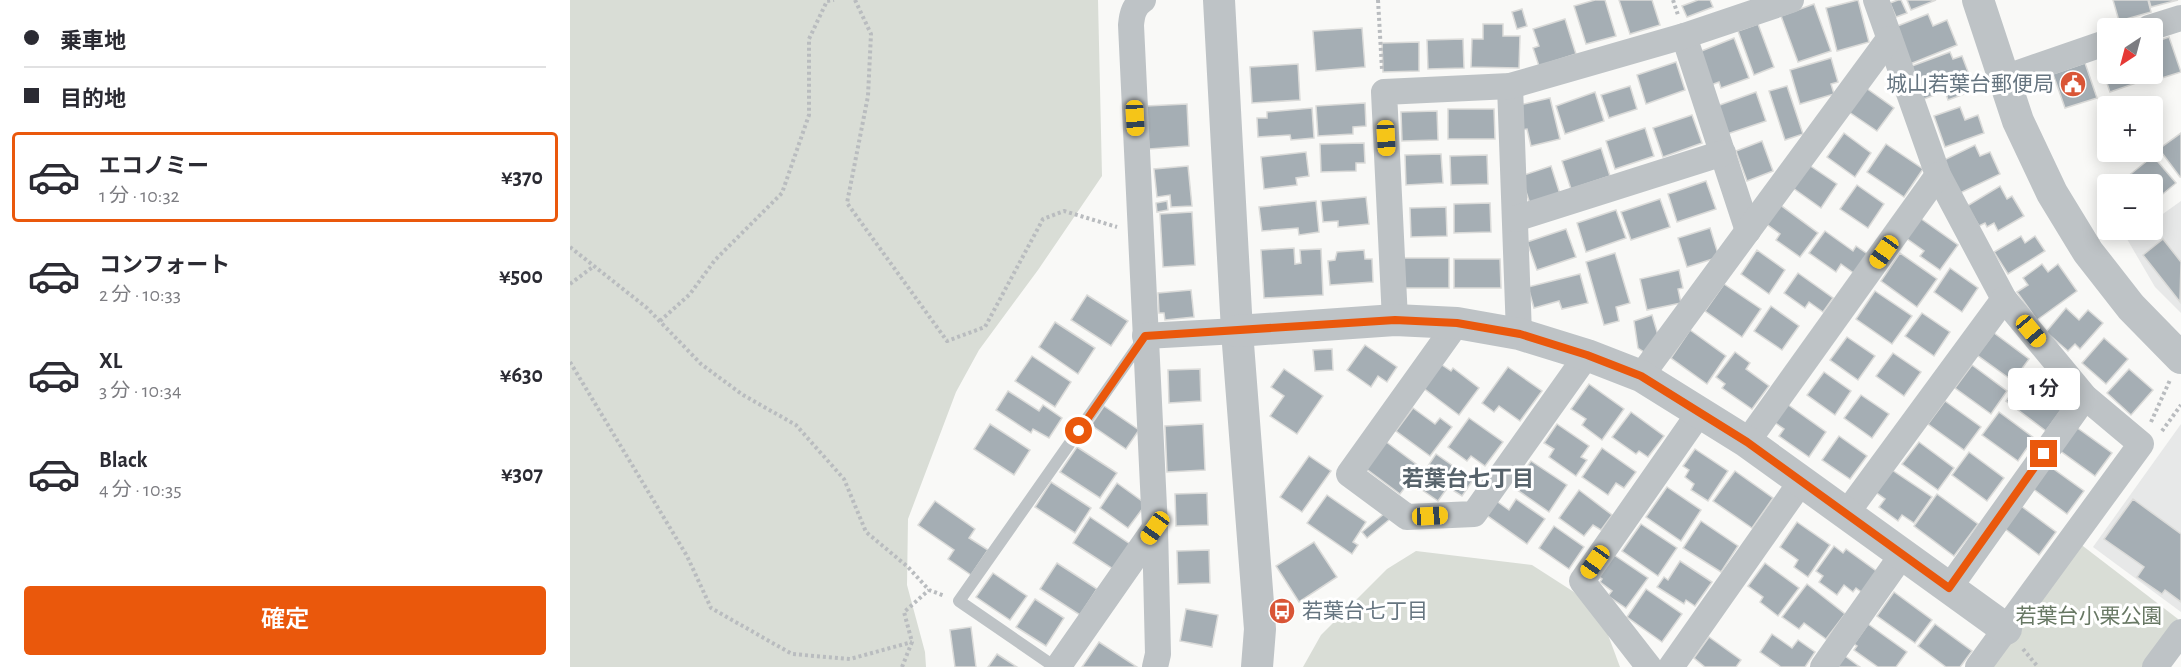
<!DOCTYPE html>
<html lang="ja">
<meta charset="utf-8">
<style>
:root{--surface:#fff;--page:#f2f2f3;--text:#2b2b33;--muted:#7c7c81;--line:#e1e1e2;--accent:#ea580c}
body{margin:0;font-family:"Alegreya Sans","Noto Sans JP",sans-serif;background:var(--page);color:var(--text);height:100vh;display:flex;flex-direction:column;font-size:22px;white-space:nowrap}
*{box-sizing:border-box;margin:0}
p{font-size:20px;color:var(--muted)}
.icon{flex:none;width:33px;height:33px;fill:none;stroke:currentColor;stroke-width:2;stroke-linecap:round;stroke-linejoin:round}
.map{position:relative;flex:1;overflow:hidden}
.details{display:flex;flex-direction:column;background:var(--surface);width:570px}
.details>*{flex:none}
.hud{display:grid;align-content:center;height:132px;padding:0 24px;background:var(--surface)}
.needle{width:39px;rotate:216deg}
.controls{position:absolute;left:1527px;top:18px;display:grid;gap:12px}
.controls a{display:grid;place-items:center;width:66px;height:66px;border-radius:6px;background:var(--surface);box-shadow:0 3px 15px #0003;font-size:30px}
.end{position:absolute;width:27px;height:27px;margin:-14px;border:8px solid #ea580c;background:#fff;box-shadow:0 0 0 3px #fff}
.from{border-radius:50%}
.bubble{position:absolute;height:42px;border-radius:6px;background:var(--surface);box-shadow:0 3px 15px #0003;font-size:20px;font-weight:600;line-height:42px;text-align:center}
.car{position:absolute;width:18px;height:36px;margin:-18px -9px;border-radius:8px;box-shadow:0 0 4px 2px #0007;background:linear-gradient(#f5c518 24%,#345 0 40%,#f5c518 0 76%,#345 0 86%,#f5c518 0)}
.hud b{display:flex;align-items:center;gap:21px;height:57px;font-size:22px}
.hud b+b{border-top:2px solid var(--line)}
.hud i{width:15px;height:15px;background:var(--text)}
ul{padding:0;list-style:none}
li{display:flex;align-items:center;gap:18px;height:90px;margin:0 12px 9px;padding:0 12px;border:3px solid transparent;border-radius:6px}
li div{flex:1}
li b{display:block;font-size:22px}
li em{font-style:normal;font-weight:600}
li.current{border-color:var(--accent)}
li>.icon{width:54px;height:54px;stroke-width:1.5}
.button{display:flex;gap:12px;margin-top:auto;padding:12px 24px}
.button a{flex:1;height:69px;border-radius:6px;background:var(--accent);color:#fff;font-size:24px;font-weight:600;line-height:69px;text-align:center}
main{display:flex;flex:1;min-height:0}
.map>svg:first-child{display:block}
</style>
<main>
<section class="details">
<div class="hud">
<b><i class="from"></i>乗車地</b>
<b><i></i>目的地</b>
</div>
<ul>
<li class="current"><svg class="icon" aria-label="car" viewBox="0 0 24 24"><path d="M5 17H2v-5l4-1 3-4h7l3 4 3 1v5h-3M9 17h6M6 11h13"/><circle cx="7" cy="17" r="2"/><circle cx="17" cy="17" r="2"/></svg><div><b>エコノミー</b><p>1 分 · 10:32</p></div><em>¥370</em></li>
<li><svg class="icon" aria-label="car" viewBox="0 0 24 24"><path d="M5 17H2v-5l4-1 3-4h7l3 4 3 1v5h-3M9 17h6M6 11h13"/><circle cx="7" cy="17" r="2"/><circle cx="17" cy="17" r="2"/></svg><div><b>コンフォート</b><p>2 分 · 10:33</p></div><em>¥500</em></li>
<li><svg class="icon" aria-label="car" viewBox="0 0 24 24"><path d="M5 17H2v-5l4-1 3-4h7l3 4 3 1v5h-3M9 17h6M6 11h13"/><circle cx="7" cy="17" r="2"/><circle cx="17" cy="17" r="2"/></svg><div><b>XL</b><p>3 分 · 10:34</p></div><em>¥630</em></li>
<li><svg class="icon" aria-label="car" viewBox="0 0 24 24"><path d="M5 17H2v-5l4-1 3-4h7l3 4 3 1v5h-3M9 17h6M6 11h13"/><circle cx="7" cy="17" r="2"/><circle cx="17" cy="17" r="2"/></svg><div><b>Black</b><p>4 分 · 10:35</p></div><em>¥307</em></li>
</ul>
<div class="button"><a>確定</a></div>
</section>
<div class="map">
<svg width="1611" height="667" viewBox="0 0 1611 667">
<rect width="100%" height="100%" fill="#f9f9f7"/>
<g fill="#e7e8e8">
<polygon points="1611,201 1611,313 1585,287 1557,239 1570,230 1582,230 1583,221"/>
<polygon points="1611,424 1611,612 1523,547"/>
</g>
<g fill="#d9ddd6">
<polygon points="0,0 528,0 532,176 468,270 409,350 386,392 338,519 337,585 355,652 356,667 0,667"/>
<polygon points="1509,543 1608,619 1572,667 1421,667"/>
<polygon points="846,551 962,565 1004,592 1034,624 1050,667 733,667 751,635 817,569"/>
</g>
<g fill="#a5aeb4" stroke="#dbdbd9" stroke-width="1.5">
<polygon points="1025,0 1035,0 1046,36 1016,44 1004,6"/>
<polygon points="1049,0 1082,0 1090,25 1060,34"/>
<polygon points="1128,0 1140,0 1143,7 1117,17 1112,6"/>
<polygon points="1288,0 1299,42 1267,51 1256,8"/>
<polygon points="1328,0 1331,0 1337,13 1326,17 1320,3"/>
<polygon points="1337,0 1366,0 1341,10"/>
<polygon points="1543,0 1578,0 1581,12 1549,21"/>
<polygon points="1579,0 1608,0 1581,7"/>
<polygon points="1244,4 1261,51 1228,62 1211,16"/>
<polygon points="952,9 957,26 947,29 942,12"/>
<polygon points="1358,14 1363,26 1377,20 1387,45 1340,64 1325,27"/>
<polygon points="995,19 1006,54 969,66 963,48 969,46 963,29"/>
<polygon points="913,24 933,24 933,36 950,36 949,68 901,67 902,39 913,39"/>
<polygon points="1188,24 1204,67 1184,75 1168,31"/>
<polygon points="792,28 795,67 746,71 743,31"/>
<polygon points="1599,37 1611,72 1579,82 1575,74 1582,74 1582,43"/>
<polygon points="1164,38 1179,78 1151,88 1149,82 1141,85 1129,52"/>
<polygon points="893,39 894,68 858,69 857,40"/>
<polygon points="849,42 849,71 813,72 812,43"/>
<polygon points="1380,52 1383,59 1392,56 1405,90 1378,100 1375,91 1354,99 1342,66"/>
<polygon points="1538,54 1538,74 1570,74 1572,81 1540,92 1528,57"/>
<polygon points="1261,58 1268,82 1261,84 1264,94 1230,104 1220,70"/>
<polygon points="1106,62 1115,90 1076,104 1067,75"/>
<polygon points="1515,63 1527,98 1495,108 1483,74"/>
<polygon points="728,64 730,100 682,103 680,67"/>
<polygon points="1060,86 1067,109 1039,118 1031,95"/>
<polygon points="1217,86 1233,134 1215,140 1199,91"/>
<polygon points="1296,88 1324,108 1307,131 1279,112"/>
<polygon points="1025,92 1034,121 995,134 986,106"/>
<polygon points="1186,92 1196,121 1157,134 1147,106"/>
<polygon points="980,98 990,139 961,146 957,129 951,130 945,106"/>
<polygon points="795,103 796,126 783,127 783,134 748,136 746,106"/>
<polygon points="617,104 619,146 579,149 576,106"/>
<polygon points="1390,107 1395,120 1408,115 1414,133 1375,147 1364,116"/>
<polygon points="742,108 744,138 721,140 720,135 688,137 687,118 697,118 697,112"/>
<polygon points="878,109 924,109 925,139 878,139"/>
<polygon points="867,111 868,140 832,141 831,112"/>
<polygon points="1122,115 1132,143 1093,157 1083,128"/>
<polygon points="1075,128 1084,156 1045,169 1036,141"/>
<polygon points="1274,133 1301,153 1285,177 1257,157"/>
<polygon points="1611,133 1611,177 1610,177 1589,149"/>
<polygon points="1192,141 1203,171 1177,181 1166,151"/>
<polygon points="794,143 795,163 786,163 786,171 751,172 750,144"/>
<polygon points="1316,144 1353,169 1334,197 1297,172"/>
<polygon points="1405,145 1410,156 1420,152 1430,174 1388,194 1372,161"/>
<polygon points="1031,148 1040,176 1001,189 992,161"/>
<polygon points="736,152 739,176 726,178 727,185 694,189 691,157"/>
<polygon points="871,154 873,183 836,185 835,155"/>
<polygon points="917,155 918,184 881,185 880,156"/>
<polygon points="1583,156 1606,183 1582,203 1582,184 1563,184 1557,177"/>
<polygon points="1239,165 1267,184 1251,208 1223,188"/>
<polygon points="618,166 622,206 601,207 600,195 587,197 584,169"/>
<polygon points="981,166 990,194 960,204 951,176"/>
<polygon points="1136,181 1146,209 1107,222 1098,194"/>
<polygon points="1287,185 1314,204 1298,228 1270,209"/>
<polygon points="1430,186 1437,199 1442,196 1454,216 1428,231 1424,223 1417,227 1415,223 1409,226 1397,206"/>
<polygon points="796,197 799,224 768,227 768,221 753,222 751,201"/>
<polygon points="1090,199 1100,227 1061,240 1051,212"/>
<polygon points="597,201 598,210 587,212 586,203"/>
<polygon points="746,201 749,232 729,235 728,228 692,231 689,207"/>
<polygon points="1205,201 1248,233 1230,257 1206,240 1210,234 1191,220"/>
<polygon points="920,203 921,232 884,233 884,204"/>
<polygon points="876,207 877,236 841,237 840,208"/>
<polygon points="1046,210 1056,238 1016,252 1007,223"/>
<polygon points="622,212 625,265 593,267 590,214"/>
<polygon points="1350,218 1388,245 1370,270 1350,256 1354,251 1336,238"/>
<polygon points="1140,228 1149,257 1117,267 1108,238"/>
<polygon points="996,229 1006,257 967,270 957,242"/>
<polygon points="1255,231 1283,251 1286,246 1299,255 1285,274 1271,264 1266,272 1239,253"/>
<polygon points="1451,236 1455,243 1465,236 1475,251 1438,274 1424,252"/>
<polygon points="1593,239 1611,262 1610,302 1573,255"/>
<polygon points="724,248 725,264 731,263 730,250 751,249 753,295 694,298 691,250"/>
<polygon points="794,250 795,259 802,259 803,282 760,285 758,261 765,260 767,252"/>
<polygon points="1187,250 1215,270 1199,294 1171,274"/>
<polygon points="1045,253 1060,303 1046,307 1049,321 1034,325 1016,262"/>
<polygon points="1330,253 1367,279 1347,307 1311,281"/>
<rect x="833" y="258" width="46" height="30"/>
<polygon points="884,259 930,259 931,288 884,288"/>
<polygon points="1472,264 1478,272 1488,264 1507,291 1467,320 1447,292 1458,285 1453,278"/>
<polygon points="1380,268 1408,288 1392,312 1364,292"/>
<polygon points="1109,270 1113,288 1108,289 1111,303 1077,310 1070,279"/>
<polygon points="1228,273 1263,298 1253,312 1239,302 1235,308 1214,293"/>
<polygon points="1010,274 1018,303 992,309 989,301 964,308 958,287"/>
<polygon points="1154,284 1191,309 1172,337 1135,311"/>
<polygon points="621,290 624,317 595,320 594,313 589,313 588,293"/>
<polygon points="1305,291 1342,316 1322,344 1286,319"/>
<polygon points="517,295 558,321 541,346 501,320"/>
<polygon points="1201,306 1229,326 1212,350 1184,331"/>
<polygon points="1496,308 1509,320 1518,310 1533,323 1510,349 1505,344 1498,351 1476,332"/>
<polygon points="1352,313 1380,332 1364,356 1335,336"/>
<polygon points="1082,315 1088,335 1077,354 1068,348 1064,321"/>
<polygon points="485,322 525,348 508,374 469,347"/>
<polygon points="1120,330 1156,356 1137,384 1101,358"/>
<polygon points="1424,333 1459,359 1443,381 1407,355"/>
<polygon points="1277,337 1305,356 1288,380 1260,360"/>
<polygon points="1534,338 1558,359 1536,384 1512,363"/>
<polygon points="795,345 827,367 817,382 808,376 801,387 777,370"/>
<polygon points="762,349 763,370 745,371 743,350"/>
<polygon points="1165,352 1180,363 1176,369 1199,386 1182,409 1152,388 1155,384 1146,377"/>
<polygon points="1323,353 1351,372 1334,396 1306,376"/>
<polygon points="462,356 501,382 485,407 445,381"/>
<polygon points="869,363 881,371 883,368 909,388 889,415 852,387"/>
<polygon points="1402,365 1437,391 1421,414 1385,388"/>
<polygon points="938,367 972,391 950,421 929,406 924,412 912,403"/>
<polygon points="630,369 631,401 599,403 598,370"/>
<polygon points="714,369 753,396 727,434 700,416 714,396 701,387"/>
<polygon points="1559,369 1583,390 1561,415 1537,393"/>
<polygon points="1254,372 1281,391 1265,415 1237,395"/>
<polygon points="1451,380 1459,385 1461,382 1494,406 1476,431 1436,401"/>
<polygon points="1019,384 1054,409 1032,440 1012,425 1016,419 1001,409"/>
<polygon points="438,391 469,411 473,405 492,418 479,438 463,429 461,433 426,410"/>
<polygon points="1291,395 1319,414 1302,438 1274,418"/>
<polygon points="1375,401 1411,427 1394,450 1358,424"/>
<polygon points="1217,404 1256,432 1239,457 1209,436 1214,429 1204,422"/>
<polygon points="534,406 569,430 556,449 521,425"/>
<polygon points="843,408 865,424 870,418 882,427 860,456 826,431"/>
<polygon points="1061,412 1094,436 1078,457 1069,451 1066,454 1042,437"/>
<polygon points="1429,412 1464,438 1448,461 1412,435"/>
<polygon points="899,418 933,442 915,466 901,456 897,461 878,447"/>
<polygon points="420,424 460,450 444,475 404,449"/>
<polygon points="633,424 635,470 597,472 595,426"/>
<polygon points="987,424 1019,446 1011,457 1017,460 1006,476 979,457 984,449 974,443"/>
<polygon points="1506,427 1542,453 1525,476 1489,450"/>
<polygon points="1269,436 1297,456 1280,479 1252,460"/>
<polygon points="815,441 850,467 830,494 795,468"/>
<polygon points="1349,442 1384,468 1368,490 1332,464"/>
<polygon points="507,447 547,473 530,498 490,472"/>
<polygon points="1032,448 1066,472 1054,488 1046,483 1038,495 1012,477"/>
<polygon points="1125,449 1158,471 1138,501 1121,490 1124,484 1115,477 1119,470 1113,466"/>
<polygon points="1399,452 1434,478 1417,501 1382,475"/>
<polygon points="866,454 903,480 892,496 878,487 868,501 845,485"/>
<polygon points="739,456 761,471 732,512 710,497"/>
<polygon points="961,461 997,485 979,512 943,487"/>
<polygon points="1478,465 1514,491 1497,514 1462,488"/>
<polygon points="1319,468 1362,497 1344,523 1332,515 1328,521 1309,507 1315,499 1304,491"/>
<polygon points="1165,471 1203,498 1182,528 1143,501"/>
<polygon points="481,482 521,508 505,533 465,507"/>
<polygon points="547,483 576,504 558,528 530,508"/>
<polygon points="1097,487 1131,510 1111,541 1076,517"/>
<polygon points="1009,490 1042,515 1031,530 1023,525 1014,536 989,518"/>
<polygon points="637,493 638,525 606,526 605,494"/>
<polygon points="1367,494 1408,524 1384,556 1344,526"/>
<polygon points="757,495 796,522 783,542 788,545 782,554 737,523"/>
<polygon points="946,499 975,519 957,544 915,514 925,500 939,510"/>
<polygon points="1563,499 1611,534 1611,602 1595,590 1592,594 1567,577 1574,567 1534,539"/>
<polygon points="365,501 405,529 399,538 418,550 401,575 378,559 384,550 348,525"/>
<polygon points="1451,506 1486,532 1469,555 1434,528"/>
<polygon points="815,513 820,519 797,538 792,532"/>
<polygon points="520,517 560,544 543,569 503,543"/>
<polygon points="1131,521 1168,546 1151,572 1113,548"/>
<polygon points="1227,522 1260,545 1238,577 1224,567 1228,560 1210,547"/>
<polygon points="1071,524 1107,548 1088,576 1052,551"/>
<polygon points="984,526 1014,547 999,569 969,548"/>
<polygon points="744,542 767,577 729,602 706,566"/>
<polygon points="1264,546 1273,553 1276,549 1309,573 1294,594 1286,588 1283,592 1274,585 1267,595 1249,582 1253,576 1246,571"/>
<polygon points="639,550 640,583 608,584 607,551"/>
<polygon points="1044,555 1078,578 1056,608 1038,596 1042,591 1030,582 1032,579 1028,576"/>
<polygon points="1110,561 1142,582 1125,606 1116,600 1114,604 1087,587 1094,577 1098,580"/>
<polygon points="487,563 527,589 510,615 470,589"/>
<polygon points="1195,563 1229,588 1208,616 1190,602 1193,597 1178,586"/>
<polygon points="423,573 457,596 440,620 406,597"/>
<polygon points="1237,584 1275,614 1256,639 1234,623 1229,629 1212,617"/>
<polygon points="1076,589 1112,614 1092,642 1057,617"/>
<polygon points="1324,592 1362,620 1345,643 1307,616"/>
<polygon points="465,599 494,618 476,646 446,627"/>
<polygon points="616,609 648,615 642,647 610,641"/>
<polygon points="1298,624 1337,652 1326,667 1308,667 1284,650 1287,646 1284,644"/>
<polygon points="1365,624 1402,651 1390,667 1376,667 1348,646"/>
<polygon points="401,627 406,667 385,667 380,630"/>
<polygon points="1202,634 1222,648 1228,640 1245,652 1235,667 1211,667 1190,652"/>
<polygon points="1139,637 1171,660 1166,667 1135,667 1124,658"/>
<polygon points="529,642 567,667 512,667"/>
<polygon points="427,654 447,667 418,667"/>
<polygon points="1275,656 1290,667 1267,667"/>
</g>
<g fill="none" stroke-linecap="round" stroke-linejoin="round">
<g stroke="#b9bcbf" stroke-width="4" stroke-dasharray="3 3" stroke-linecap="butt">
<polyline points="285,0 301,34 298,96 277,203 377,341 415,327 473,219 494,211 547,227"/>
<polyline points="808,0 812,70"/>
<polyline points="1103,0 1108,15"/>
<polyline points="0,247 77,308 131,364 173,395 226,425 274,479 296,532 338,567 359,590 375,596"/>
<polyline points="0,284 24,266"/>
<polyline points="90,321 120,294 145,260 212,193 239,115 239,39 257,1 264,0"/>
<polyline points="0,362 117,556 141,608 222,654 280,659 342,642"/>
<polyline points="1581,422 1600,380"/>
<polyline points="1592,431 1611,405"/>
<polyline points="1453,649 1468,667"/>
<polyline points="332,667 342,642 334,612 359,590"/>
</g>
<polyline stroke="#bec3c6" stroke-width="12" points="485,667 389,601 573,339"/>
<g stroke="#bec3c6" stroke-width="26">
<path d="M573,0C564,6 562,14 561,25L585,528L588,654L585,667"/>
<polyline points="1306,0 1368,175 1434,299 1515,397 1571,444 1408,667"/>
<polyline points="1579,28 1611,18"/>
<polyline points="1114,36 1178,231"/>
<polyline points="1434,78 1538,42"/>
<polyline points="940,86 949,334"/>
<polyline points="945,219 1153,153"/>
<polyline points="825,320 814,92 940,86 1114,36 1221,0"/>
<polyline points="887,323 779,474 837,517 904,514 1017,355"/>
<polyline points="575,336 667,331"/>
<polyline points="1071,376 1319,39"/>
<polyline points="1177,442 1368,175"/>
<polyline points="1276,514 1434,299"/>
<polyline points="1379,588 1515,397"/>
<polyline points="488,667 585,528"/>
<polyline points="1079,667 1012,581 1130,412"/>
<polyline points="1101,667 1231,482"/>
<polyline points="1253,667 1332,555"/>
<polyline points="1585,667 1611,632"/>
</g>
<g stroke="#bec3c6" stroke-width="32">
<polyline points="649,0 667,331 690,629 687,667"/>
<polyline points="1408,0 1448,121 1482,193 1518,252 1561,307 1611,358"/>
<polyline points="667,331 825,320 887,323 949,334 1017,355 1071,376 1177,442 1436,629"/>
</g>
</g>
<g fill="none" stroke-linecap="round" stroke-linejoin="round">
<polyline stroke="#ea580c" stroke-width="8" points="509,431 575,336 825,320 887,323 950,334 1017,355 1071,376 1177,442 1379,588 1474,454"/>
</g>
<defs>
<symbol id="civic-disc" viewBox="-11 -11 22 22"><circle r="9.5" fill="#d95536" stroke="#fff"/><path d="M-.6-6.5H3V-4.5H.6V-3L4-1V1h2V6H-6V1h2V-1L-.6-3ZM-1.2 2.5V6h2.4V2.5Z" fill="#fff"/></symbol>
<symbol id="bus-disc" viewBox="-11 -11 22 22"><circle r="9.5" fill="#d95536" stroke="#fff"/><path d="M-5-6H5V4H4V6H2V4H-2V6H-4V4H-5ZM-3.5-4V0h7V-4ZM-3.5 1.2v1.5H-2V1.2ZM2 1.2v1.5H3.5V1.2Z" fill="#fff"/></symbol>
</defs>
<g fill-rule="evenodd">
<use href="#civic-disc" x="1488" y="69" width="30" height="30"/>
<use href="#bus-disc" x="697" y="596" width="30" height="30"/>
</g>
<g text-anchor="middle" stroke-width="6" stroke-linejoin="round" paint-order="stroke">
<g font-size="21" fill="#667580" stroke="#fff" text-anchor="end">
<text x="1484" y="91">城山若葉台郵便局</text>
<text x="732" y="618" text-anchor="start">若葉台七丁目</text>
</g>
<g font-size="21" fill="#687864" stroke="#fff">
<text x="1519" y="623">若葉台小栗公園</text>
</g>
<g font-size="22" font-weight="bold" fill="#57636b" stroke="#fff">
<text x="898" y="486">若葉台七丁目</text>
</g>
</g>
</svg>
<div class="controls">
<a><svg class="needle" viewBox="-14 -14 28 28"><path d="M0-13l5 13h-10z" fill="#e53935"/><path d="M0 13l5-13h-10z" fill="#7c7c81"/></svg></a>
<a>+</a>
<a>−</a>
</div>
<i class="end from" style="left:509px;top:431px"></i>
<i class="end" style="left:1474px;top:454px"></i>
<div class="bubble" style="left:1438px;top:368px;width:72px">1 分</div>
<i class="car" style="left:565px;top:118px;rotate:177deg"></i>
<i class="car" style="left:816px;top:138px;rotate:177deg"></i>
<i class="car" style="left:1314px;top:252px;rotate:215deg"></i>
<i class="car" style="left:1461px;top:331px;rotate:140deg"></i>
<i class="car" style="left:860px;top:516px;rotate:87deg"></i>
<i class="car" style="left:585px;top:528px;rotate:215deg"></i>
<i class="car" style="left:1025px;top:562px;rotate:215deg"></i>
</div>
</main>
